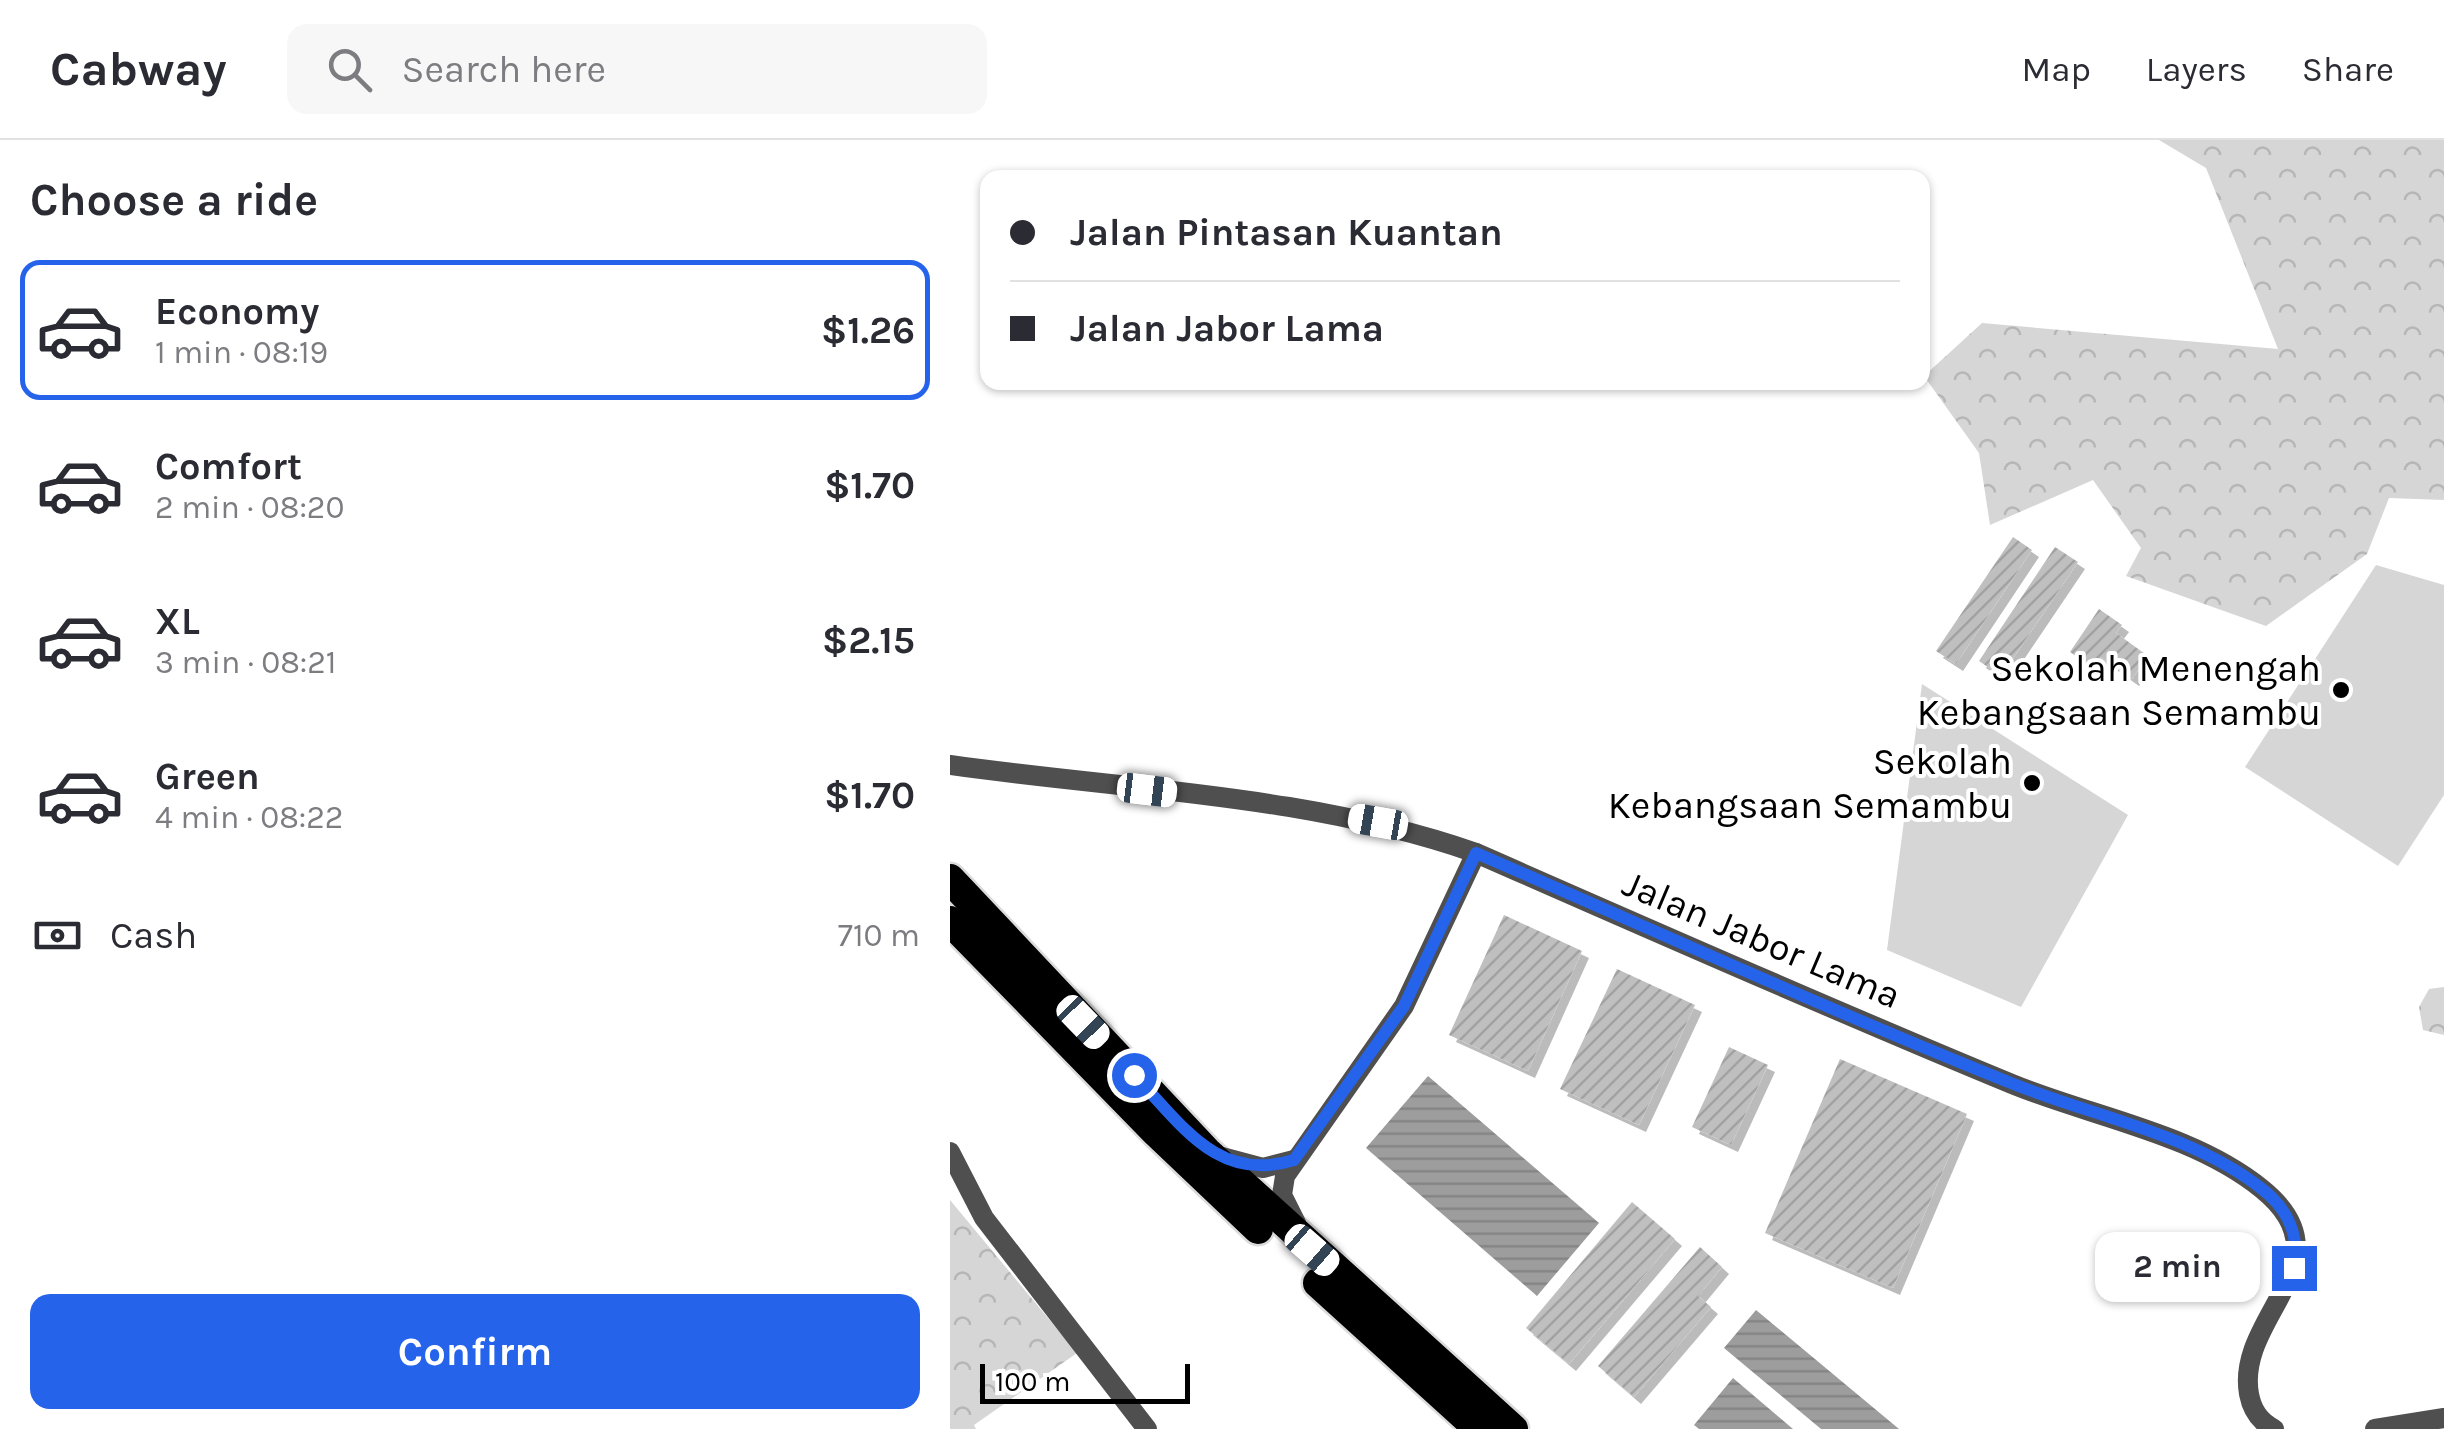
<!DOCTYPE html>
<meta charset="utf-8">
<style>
:root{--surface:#fff;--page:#f7f7f7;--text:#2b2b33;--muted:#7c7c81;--line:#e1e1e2;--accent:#2563eb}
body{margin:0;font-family:Karla,sans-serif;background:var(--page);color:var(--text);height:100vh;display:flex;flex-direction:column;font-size:38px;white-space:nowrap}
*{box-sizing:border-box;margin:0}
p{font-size:32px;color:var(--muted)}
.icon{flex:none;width:55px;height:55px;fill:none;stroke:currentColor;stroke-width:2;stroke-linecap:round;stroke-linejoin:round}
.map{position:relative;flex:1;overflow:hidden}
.drawer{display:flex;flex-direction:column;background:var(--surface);width:950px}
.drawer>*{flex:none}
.guide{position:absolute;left:30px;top:30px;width:950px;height:220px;border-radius:20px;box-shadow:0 2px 8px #0004;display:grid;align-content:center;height:220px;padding:0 30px;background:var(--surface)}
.scale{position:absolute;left:30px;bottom:25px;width:210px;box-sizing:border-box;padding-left:10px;border:5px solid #000;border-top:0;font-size:28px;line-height:35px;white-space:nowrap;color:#000;-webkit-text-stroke:8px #fff;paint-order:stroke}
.end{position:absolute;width:45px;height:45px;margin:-22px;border:12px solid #2563eb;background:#fff;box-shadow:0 0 0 5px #fff}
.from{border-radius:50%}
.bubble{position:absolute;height:70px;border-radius:20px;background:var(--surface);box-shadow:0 2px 8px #0004;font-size:32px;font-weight:700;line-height:70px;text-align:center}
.car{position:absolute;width:30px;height:60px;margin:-30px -15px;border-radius:12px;box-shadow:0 0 8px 2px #0007;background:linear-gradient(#fff 24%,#345 0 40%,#fff 0 76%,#345 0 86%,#fff 0)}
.guide b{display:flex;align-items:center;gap:35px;height:95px;font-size:38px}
.guide b+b{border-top:2px solid var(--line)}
.guide i{width:25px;height:25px;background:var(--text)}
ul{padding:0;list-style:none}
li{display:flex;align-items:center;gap:30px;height:140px;margin:0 20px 15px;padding:0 10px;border:5px solid transparent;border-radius:20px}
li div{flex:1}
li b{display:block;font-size:38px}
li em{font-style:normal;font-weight:700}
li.active{border-color:var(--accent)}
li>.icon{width:90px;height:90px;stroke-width:1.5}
h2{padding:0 30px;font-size:45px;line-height:120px}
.pay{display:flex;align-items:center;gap:25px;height:110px;padding:0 30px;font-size:38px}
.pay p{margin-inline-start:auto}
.action{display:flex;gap:20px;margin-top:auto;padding:20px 30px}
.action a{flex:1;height:115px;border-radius:20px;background:var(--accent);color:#fff;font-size:40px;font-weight:700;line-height:115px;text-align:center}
header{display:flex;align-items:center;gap:60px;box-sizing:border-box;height:140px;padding:0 50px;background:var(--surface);border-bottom:2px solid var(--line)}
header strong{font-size:48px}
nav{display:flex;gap:55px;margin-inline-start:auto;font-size:35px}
.search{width:700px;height:90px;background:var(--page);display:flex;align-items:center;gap:25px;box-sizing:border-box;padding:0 35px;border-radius:20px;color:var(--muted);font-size:38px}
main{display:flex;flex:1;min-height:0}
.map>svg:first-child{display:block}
</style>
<header>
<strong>Cabway</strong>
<div class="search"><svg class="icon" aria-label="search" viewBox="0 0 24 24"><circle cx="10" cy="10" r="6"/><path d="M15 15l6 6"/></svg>Search here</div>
<nav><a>Map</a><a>Layers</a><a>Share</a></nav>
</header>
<main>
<section class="drawer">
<h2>Choose a ride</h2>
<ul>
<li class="active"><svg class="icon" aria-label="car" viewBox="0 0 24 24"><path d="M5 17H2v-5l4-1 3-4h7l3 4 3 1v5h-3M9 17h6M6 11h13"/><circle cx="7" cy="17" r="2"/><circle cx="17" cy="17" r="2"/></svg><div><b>Economy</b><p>1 min · 08:19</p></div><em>$1.26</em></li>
<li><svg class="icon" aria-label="car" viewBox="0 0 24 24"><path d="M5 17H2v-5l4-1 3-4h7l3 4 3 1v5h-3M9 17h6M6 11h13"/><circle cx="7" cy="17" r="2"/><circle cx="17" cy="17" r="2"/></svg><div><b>Comfort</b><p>2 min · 08:20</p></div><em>$1.70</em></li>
<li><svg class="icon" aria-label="car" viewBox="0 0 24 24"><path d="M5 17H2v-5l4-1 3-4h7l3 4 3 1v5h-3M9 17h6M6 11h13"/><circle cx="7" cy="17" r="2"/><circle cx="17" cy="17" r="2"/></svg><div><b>XL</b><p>3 min · 08:21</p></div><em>$2.15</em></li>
<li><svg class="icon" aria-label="car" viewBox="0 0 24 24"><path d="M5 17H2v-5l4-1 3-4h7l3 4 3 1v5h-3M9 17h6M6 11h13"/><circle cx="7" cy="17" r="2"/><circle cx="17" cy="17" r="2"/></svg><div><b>Green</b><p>4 min · 08:22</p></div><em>$1.70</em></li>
</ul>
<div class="pay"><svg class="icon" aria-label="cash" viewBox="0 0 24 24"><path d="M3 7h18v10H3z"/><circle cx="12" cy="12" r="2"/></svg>Cash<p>710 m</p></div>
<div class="action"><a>Confirm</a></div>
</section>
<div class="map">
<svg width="1494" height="1289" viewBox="0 0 1494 1289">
<defs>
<pattern id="forest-crowns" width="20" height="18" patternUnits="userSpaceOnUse" patternTransform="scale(2.5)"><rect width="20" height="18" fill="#d6d6d6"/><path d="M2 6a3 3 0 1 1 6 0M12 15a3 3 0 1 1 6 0" fill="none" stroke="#b6b6b6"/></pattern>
<pattern id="water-rules" width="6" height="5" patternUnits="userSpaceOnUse" patternTransform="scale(2.5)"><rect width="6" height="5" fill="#9d9d9d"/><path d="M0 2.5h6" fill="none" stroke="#858585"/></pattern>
<pattern id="building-hatch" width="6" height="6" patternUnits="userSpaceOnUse" patternTransform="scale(2.5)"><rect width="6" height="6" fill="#bfbfbf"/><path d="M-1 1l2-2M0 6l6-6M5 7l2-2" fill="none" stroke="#a2a2a2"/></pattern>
<filter id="shadow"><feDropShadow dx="7" dy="7" stdDeviation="0" flood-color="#0004"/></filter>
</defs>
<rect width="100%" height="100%" fill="#fff"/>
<g fill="url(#forest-crowns)">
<polygon points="1209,0 1494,0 1494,360 1439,358 1417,414 1316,486 1176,436 1191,408 1143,340 1040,385 1029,313 974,236 1032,183 1328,209 1256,28"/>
<polygon points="1494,847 1494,895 1473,890 1469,867 1479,849"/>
<polygon points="0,1060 127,1213 24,1285 26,1289 0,1289"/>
</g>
<g fill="#d6d6d6">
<polygon points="1426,425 1494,445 1494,655 1448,726 1295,627"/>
<polygon points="972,544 1178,675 1071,867 937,810"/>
</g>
<g fill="url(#water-rules)">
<polygon points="478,936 649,1083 587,1156 416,1008"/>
<polygon points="806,1170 949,1289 871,1289 774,1208"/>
<polygon points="783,1238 843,1289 749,1289 744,1285"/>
</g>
<g fill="url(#building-hatch)" filter="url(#shadow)">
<polygon points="1063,397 1082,410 1006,524 986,511"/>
<polygon points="1105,407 1128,422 1051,536 1029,521"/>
<polygon points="1149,469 1172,485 1166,493 1198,516 1182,539 1151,517 1143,528 1120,512"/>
<polygon points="554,775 632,811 578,931 499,895"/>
<polygon points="667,829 745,865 689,985 610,949"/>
<polygon points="779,907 818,925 781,1005 742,987"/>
<polygon points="890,919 1017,974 943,1148 815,1093"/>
<polygon points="682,1062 725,1099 619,1224 576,1188"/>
<polygon points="750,1107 772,1127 748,1156 761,1167 684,1257 648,1226"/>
</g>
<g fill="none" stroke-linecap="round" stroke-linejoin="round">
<defs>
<g id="highway">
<polyline points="0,739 257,1012 563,1289"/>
<polyline points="0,781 207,993 308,1089"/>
<polyline points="368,1143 529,1289"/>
</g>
</defs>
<use href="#highway" stroke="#dbdbdb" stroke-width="35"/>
<g stroke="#4f4f4f" stroke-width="20">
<path d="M0,625C176,650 357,654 526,713C704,791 882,870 1062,944C1142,977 1243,993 1312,1049C1401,1121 1285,1176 1299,1254C1302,1270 1309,1281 1324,1289"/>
<polyline points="0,1012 34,1078 197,1289"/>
<polyline points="268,1016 313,1028 344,1020"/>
<polyline points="346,1083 332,1055 335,1036 454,866 526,713"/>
<polyline points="1425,1289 1494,1278"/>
</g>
<use href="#highway" stroke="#000" stroke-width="30"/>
</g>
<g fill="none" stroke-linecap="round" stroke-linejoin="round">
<path stroke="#2563eb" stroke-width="12" d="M184,935C231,983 267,1044 344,1020L454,866L526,713C704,790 881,871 1061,943C1142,976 1243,994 1312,1049C1338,1069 1350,1096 1344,1128"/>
</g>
<g fill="#000" stroke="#fff" stroke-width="4">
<circle cx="1391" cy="550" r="10"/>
<circle cx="1082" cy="643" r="10"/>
</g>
<g text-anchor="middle" stroke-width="8" stroke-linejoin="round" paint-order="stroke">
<g font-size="38" fill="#000" stroke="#fff" text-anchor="end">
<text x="1371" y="541">Sekolah Menengah<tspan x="1371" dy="44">Kebangsaan Semambu</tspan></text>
<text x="1062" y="634">Sekolah<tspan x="1062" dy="44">Kebangsaan Semambu</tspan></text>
</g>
<g font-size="38" fill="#000" stroke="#fff">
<text transform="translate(812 799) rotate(23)" y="13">Jalan Jabor Lama</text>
</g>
</g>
</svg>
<div class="scale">100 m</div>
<i class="end from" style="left:184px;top:935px"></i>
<i class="end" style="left:1344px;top:1128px"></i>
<div class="bubble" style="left:1145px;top:1092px;width:165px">2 min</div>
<i class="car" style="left:197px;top:650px;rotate:97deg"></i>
<i class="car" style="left:428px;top:682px;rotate:280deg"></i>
<i class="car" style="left:133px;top:882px;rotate:136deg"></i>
<i class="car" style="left:362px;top:1110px;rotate:131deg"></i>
<div class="guide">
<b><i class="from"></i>Jalan Pintasan Kuantan</b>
<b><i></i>Jalan Jabor Lama</b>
</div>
</div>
</main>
